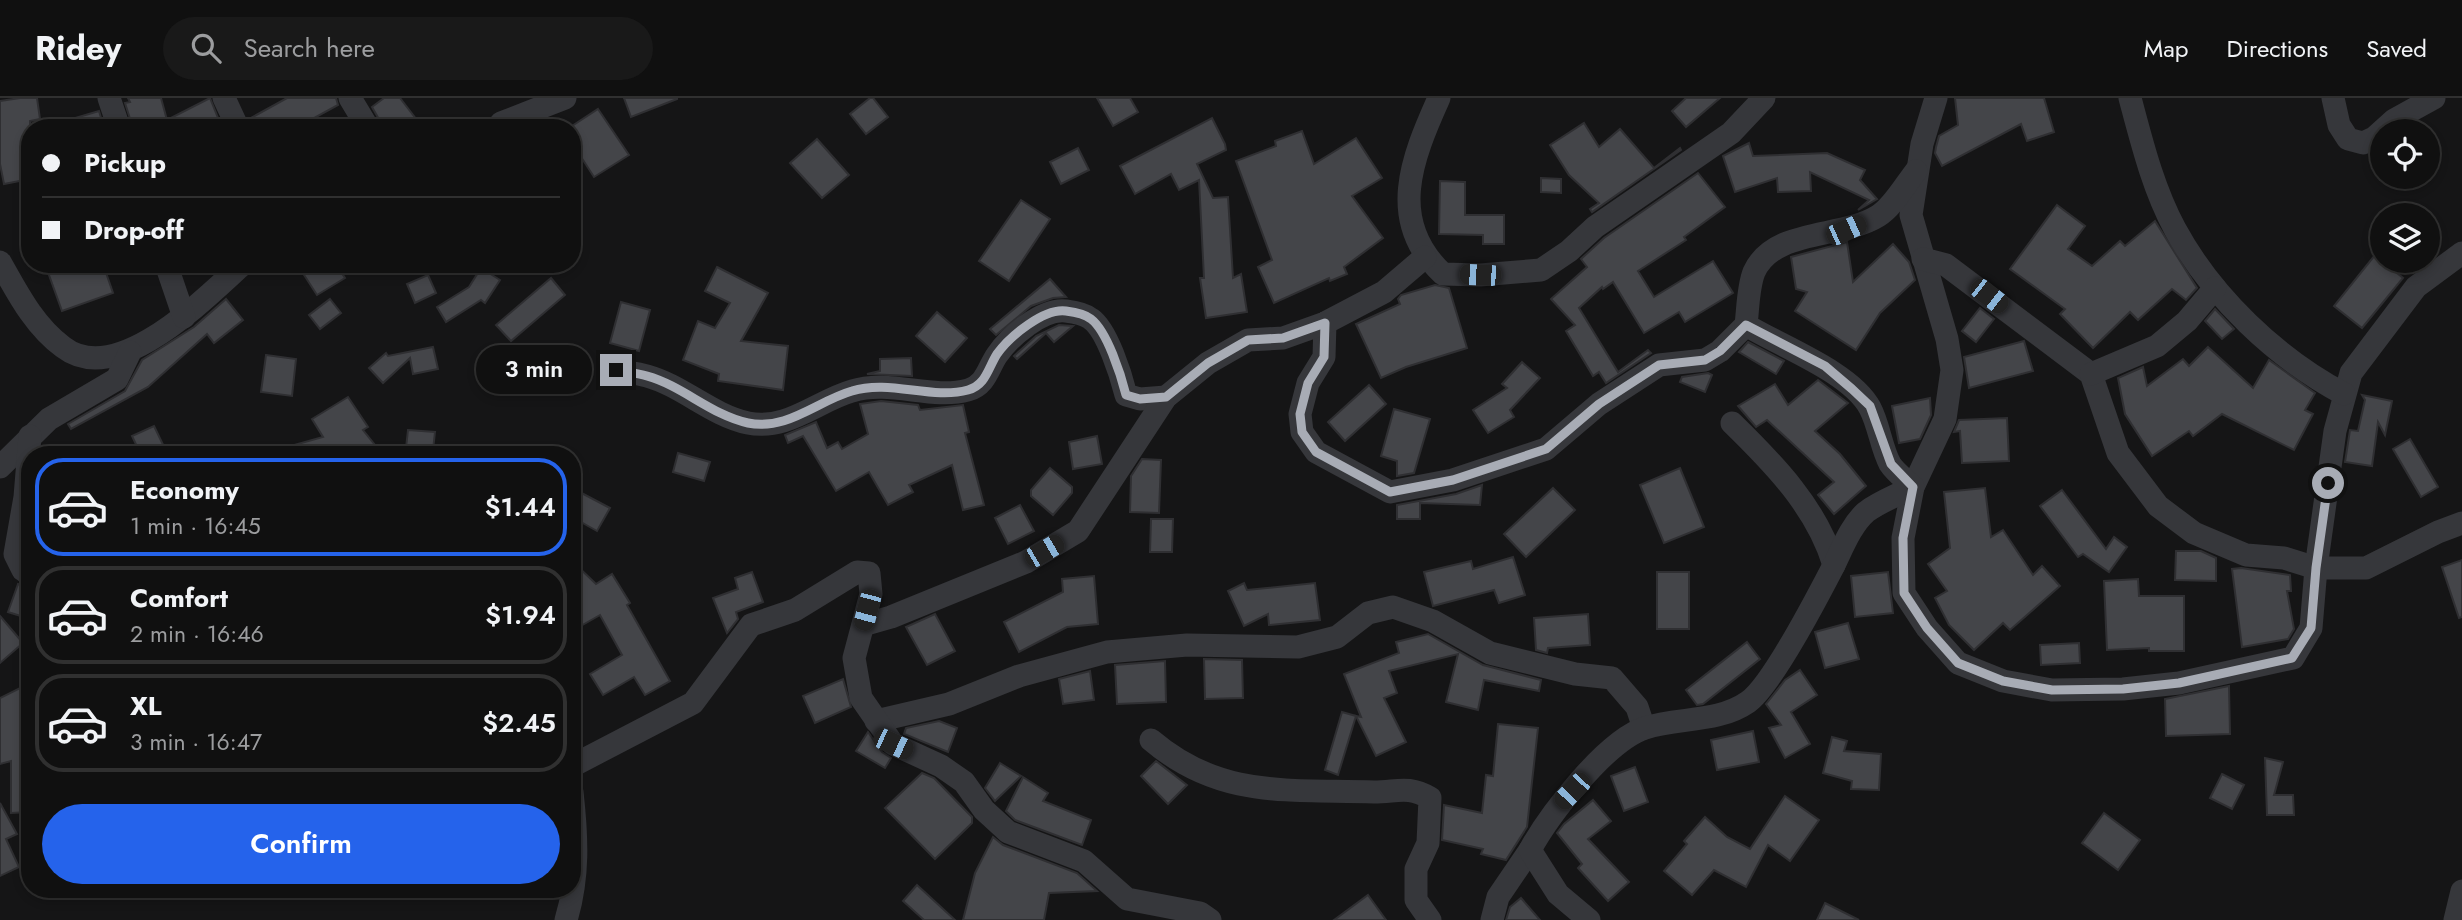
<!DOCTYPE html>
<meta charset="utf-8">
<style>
:root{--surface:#101010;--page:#191919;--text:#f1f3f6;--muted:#9c9d9f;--line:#303030;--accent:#2563eb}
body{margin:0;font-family:Jost,sans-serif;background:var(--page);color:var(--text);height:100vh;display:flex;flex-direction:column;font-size:26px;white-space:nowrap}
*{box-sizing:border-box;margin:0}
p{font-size:23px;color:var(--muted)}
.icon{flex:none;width:38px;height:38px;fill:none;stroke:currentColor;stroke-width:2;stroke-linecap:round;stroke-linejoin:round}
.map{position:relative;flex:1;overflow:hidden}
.side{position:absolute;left:21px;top:348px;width:560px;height:452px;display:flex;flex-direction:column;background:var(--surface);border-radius:28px;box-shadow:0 4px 10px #0003,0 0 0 2px var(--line)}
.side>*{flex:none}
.guide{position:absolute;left:21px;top:21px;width:560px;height:154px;border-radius:28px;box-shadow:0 4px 10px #0003,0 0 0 2px var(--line);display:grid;align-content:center;height:154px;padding:0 21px;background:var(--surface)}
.tools{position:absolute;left:2370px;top:21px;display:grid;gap:14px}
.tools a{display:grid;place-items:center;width:70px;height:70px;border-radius:50%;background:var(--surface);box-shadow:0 4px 10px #0003,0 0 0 2px var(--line);font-size:35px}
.end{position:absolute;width:32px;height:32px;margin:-16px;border:9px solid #a8acb5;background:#111;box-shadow:0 0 0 4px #111}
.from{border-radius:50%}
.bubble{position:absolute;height:49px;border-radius:24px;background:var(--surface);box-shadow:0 4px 10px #0003,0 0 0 2px var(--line);font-size:23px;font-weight:600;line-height:49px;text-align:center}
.car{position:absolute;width:21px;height:42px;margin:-21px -10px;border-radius:9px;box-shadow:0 0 5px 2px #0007;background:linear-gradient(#222 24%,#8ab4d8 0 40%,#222 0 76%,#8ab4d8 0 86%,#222 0)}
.guide b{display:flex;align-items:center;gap:24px;height:66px;font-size:26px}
.guide b+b{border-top:2px solid var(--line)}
.guide i{width:18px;height:18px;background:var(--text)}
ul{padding:12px 0 0;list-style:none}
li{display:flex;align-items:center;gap:21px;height:98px;margin:0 14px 10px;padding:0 7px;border:4px solid var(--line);border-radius:28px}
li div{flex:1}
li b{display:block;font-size:26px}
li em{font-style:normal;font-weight:600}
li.current{border-color:var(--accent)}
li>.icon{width:63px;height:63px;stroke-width:1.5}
.cta{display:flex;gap:14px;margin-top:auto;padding:14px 21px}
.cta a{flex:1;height:80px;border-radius:42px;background:var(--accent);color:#fff;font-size:28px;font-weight:600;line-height:80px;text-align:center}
header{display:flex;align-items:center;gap:42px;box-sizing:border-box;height:98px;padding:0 35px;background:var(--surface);border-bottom:2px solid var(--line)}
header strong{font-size:33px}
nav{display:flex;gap:38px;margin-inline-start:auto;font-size:24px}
.search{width:490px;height:63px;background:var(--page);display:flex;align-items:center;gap:18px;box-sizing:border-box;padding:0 24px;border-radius:38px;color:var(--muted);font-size:26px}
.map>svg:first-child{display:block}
</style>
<header>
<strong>Ridey</strong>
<div class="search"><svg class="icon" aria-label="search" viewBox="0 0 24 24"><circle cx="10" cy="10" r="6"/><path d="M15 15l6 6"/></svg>Search here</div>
<nav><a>Map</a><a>Directions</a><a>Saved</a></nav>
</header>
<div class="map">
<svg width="2462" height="822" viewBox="0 0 2462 822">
<rect width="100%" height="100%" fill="#151516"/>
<g fill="#444549" stroke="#2f2f32" stroke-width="2">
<polygon points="20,0 37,0 40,21 30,23 30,81 4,86 0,66 0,3"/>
<polygon points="128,0 161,0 167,22 210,0 222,30 133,30 125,5 130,4"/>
<polygon points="287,0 336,0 338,7 296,30 252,30 249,21"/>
<polygon points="384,0 400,0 423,30 384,30 372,9"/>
<polygon points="624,0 677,0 677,1 631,19"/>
<polygon points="870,0 873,0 888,19 866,36 850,16"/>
<polygon points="1097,0 1130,0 1138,14 1113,28"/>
<polygon points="1686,0 1720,0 1686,29 1672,13"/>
<polygon points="1955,0 2044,0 2054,34 2027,43 2021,26 1942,68 1935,55 1936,49 1939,38 1958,27"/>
<polygon points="598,11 629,57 594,79 572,45 572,28"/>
<polygon points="99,13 104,30 56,30 55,26"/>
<polygon points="1212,20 1225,46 1226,52 1197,66 1213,100 1228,99 1233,180 1241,176 1247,214 1206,220 1200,180 1204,180 1199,82 1179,92 1171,76 1135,96 1120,68"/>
<polygon points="1584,25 1599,49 1620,31 1654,70 1680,50 1681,52 1592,114 1590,111 1599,105 1569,77 1550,47"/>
<polygon points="1302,33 1314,66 1356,40 1382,80 1352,98 1383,140 1344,169 1347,176 1330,183 1329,180 1274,205 1258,169 1272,162 1236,63 1276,48 1275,43"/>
<polygon points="817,41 849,77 822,100 790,65"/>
<polygon points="1749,45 1753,58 1827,55 1865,72 1860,82 1877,101 1858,112 1869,102 1810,74 1811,93 1778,94 1777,80 1735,94 1723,58"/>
<polygon points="1078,50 1089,72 1061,86 1050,64"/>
<polygon points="1698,75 1725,109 1684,139 1686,142 1638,173 1654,199 1713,163 1733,195 1685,224 1679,214 1644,235 1613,184 1603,191 1602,189 1579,210 1618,274 1648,252 1651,255 1606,285 1599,274 1593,278 1566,233 1575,227 1551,201 1587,169 1581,161 1604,140"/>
<polygon points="1541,80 1561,81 1561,95 1541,94"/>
<polygon points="1440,83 1465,84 1465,117 1504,117 1504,146 1483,146 1483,137 1439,136"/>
<polygon points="1021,102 1050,121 1009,183 979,163"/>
<polygon points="2057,107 2085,128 2068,151 2092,168 2120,143 2125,148 2155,123 2197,190 2186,202 2172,191 2138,222 2130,214 2093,250 2060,216 2065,211 2010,171"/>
<polygon points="1847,144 1853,184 1893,146 1909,164 1915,182 1880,215 1856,252 1795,213 1807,194 1796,191 1791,159"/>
<polygon points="2375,157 2403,180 2362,230 2334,208"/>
<polygon points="45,166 103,166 113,195 62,213"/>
<polygon points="297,166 336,166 345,180 317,197"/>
<polygon points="717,169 768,195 741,243 788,248 783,292 718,283 719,276 683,262 698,223 715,230 730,205 705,193"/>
<polygon points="481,170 500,182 485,205 481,202 446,224 437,209 469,189"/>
<polygon points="428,177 436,195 415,205 407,186"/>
<polygon points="551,180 565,197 511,243 496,227"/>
<polygon points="1050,181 1066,199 1053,200 1031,208 996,237 990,231"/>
<polygon points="1435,187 1449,190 1467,250 1406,269 1381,280 1356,226 1400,206 1398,201 1401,197"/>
<polygon points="226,201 243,222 214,245 207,236 148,289 71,331 68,326 125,293 142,262 194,229"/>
<polygon points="330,201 341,215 320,231 309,217"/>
<polygon points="621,204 650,212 639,253 610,245"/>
<polygon points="1980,210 1994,221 1976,244 1962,233"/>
<polygon points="2215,211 2234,231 2222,241 2205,223"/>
<polygon points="937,214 967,240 945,264 916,238"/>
<polygon points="1059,227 1073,228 1054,244 1046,235 1017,261 1014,258 1036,238"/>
<polygon points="2024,243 2033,273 1969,290 1964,259"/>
<polygon points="1748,244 1784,263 1776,276 1739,254"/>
<polygon points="433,249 438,271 413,276 410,260 383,285 369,270 386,255 388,258"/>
<polygon points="2208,249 2253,290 2269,262 2315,295 2305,312 2313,316 2294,352 2222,316 2193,338 2189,333 2152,358 2125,316 2118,280 2143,269 2147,288 2183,261 2189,268"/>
<polygon points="266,257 296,261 292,298 261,294"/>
<polygon points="911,260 912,278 867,276 880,273 880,261"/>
<polygon points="1522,264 1540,280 1510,312 1514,319 1488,335 1473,312 1507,290 1502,286"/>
<polygon points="1708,275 1712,277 1705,294 1680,284 1682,279"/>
<polygon points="1818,282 1848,305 1815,333 1840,356 1866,388 1834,416 1818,397 1834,384 1767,322 1756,329 1738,308 1775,286 1788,307"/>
<polygon points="1369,287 1386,306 1345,343 1328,324"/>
<polygon points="2362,297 2392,303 2385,337 2378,324 2372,368 2345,364 2350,332 2358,333 2365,302"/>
<polygon points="348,299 368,329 363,332 383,357 274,357 273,353 323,339 312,321"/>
<polygon points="1930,300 1931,317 1920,341 1899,345 1892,308"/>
<polygon points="881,303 918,307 920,312 963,307 969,334 965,335 984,407 963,412 952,367 909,387 913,394 888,407 869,374 836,393 803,338 788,345 785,337 816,324 827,350 838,344 842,351 868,336 860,306"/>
<polygon points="1394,311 1430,321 1414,375 1397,378 1397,363 1381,358"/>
<polygon points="2007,320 2009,363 1962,365 1960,333 1954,334 1959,322"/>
<polygon points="154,328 168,357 141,357 132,338"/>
<polygon points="408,332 435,334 433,352 406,350"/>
<polygon points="1097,338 1102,366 1073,371 1069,344"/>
<polygon points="2410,341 2438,389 2421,399 2393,351"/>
<polygon points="678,355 710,364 704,383 673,374"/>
<polygon points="1142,361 1161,362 1159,415 1130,414 1131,378"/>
<polygon points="1050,370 1072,389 1072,395 1053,417 1031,398 1031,392"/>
<polygon points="1680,370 1704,429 1664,445 1640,387"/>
<polygon points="1482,387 1480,407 1420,405 1420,421 1397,421 1397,407 1456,396"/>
<polygon points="572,390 610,410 597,433 572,419"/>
<polygon points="1553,390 1575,412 1526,459 1504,436"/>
<polygon points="1985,390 1991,439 2003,432 2033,477 2042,468 2060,488 2010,532 2003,525 1974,552 1949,527 1935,500 1947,493 1928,466 1950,450 1944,394"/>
<polygon points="2062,392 2106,451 2114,439 2127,449 2109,474 2083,456 2078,459 2040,408"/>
<polygon points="1020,407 1034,433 1008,446 995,420"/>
<polygon points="1151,421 1173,421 1172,454 1150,454"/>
<polygon points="2176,453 2201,453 2216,460 2216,483 2175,482"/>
<polygon points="1513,459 1525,497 1499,505 1494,492 1433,508 1424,474 1471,463 1473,471"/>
<polygon points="2462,462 2462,519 2459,520 2442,469"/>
<polygon points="572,463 596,486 612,476 630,505 627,507 670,583 645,597 634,579 603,597 590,576 622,557 600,517 579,529 572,518"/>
<polygon points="2241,470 2290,477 2291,493 2287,493 2294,531 2288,541 2242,549 2232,471"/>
<polygon points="752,474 763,504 736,514 738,521 727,535 713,500 738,491 735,480"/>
<rect x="1657" y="474" width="32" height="57"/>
<polygon points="1888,474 1893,515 1855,519 1851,478"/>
<polygon points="1094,478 1098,526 1067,529 1019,554 1004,524 1063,494 1062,481"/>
<polygon points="2138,481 2139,498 2184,498 2184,553 2149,553 2149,550 2107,552 2104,483"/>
<polygon points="1244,485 1247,492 1315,485 1320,522 1269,527 1268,516 1244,528 1228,493"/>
<polygon points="18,486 30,491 30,521 8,514"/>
<polygon points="935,516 955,553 927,567 906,529"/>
<polygon points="1588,516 1590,547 1548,550 1547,555 1536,552 1534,520"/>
<polygon points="0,518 23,545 0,565"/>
<polygon points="1848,525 1859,561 1825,570 1815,534"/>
<polygon points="1428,536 1483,567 1541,582 1539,593 1484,582 1478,612 1446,604 1458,556 1389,573 1397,595 1384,600 1406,644 1376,658 1356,618 1361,619 1344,576 1399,555 1396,544"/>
<polygon points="1747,544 1760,561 1703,606 1697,607 1686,592"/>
<polygon points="2079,545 2080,565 2041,567 2040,547"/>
<polygon points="1204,561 1242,562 1243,600 1205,601"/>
<polygon points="1165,563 1166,604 1117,606 1115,567"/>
<polygon points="1800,572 1817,597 1791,614 1810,646 1785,660 1769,630 1781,627 1766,606 1785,582"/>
<polygon points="1090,573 1094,602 1063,606 1059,581"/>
<polygon points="843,581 851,609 815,625 803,598"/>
<polygon points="30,585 30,714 11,715 11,663 0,666 0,600"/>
<polygon points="2229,588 2230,636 2166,638 2165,601"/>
<polygon points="1342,614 1356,618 1338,677 1325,672"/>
<polygon points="939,623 957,630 948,654 904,636 906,630"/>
<polygon points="1498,626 1538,630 1527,729 1506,762 1481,756 1483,751 1442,742 1444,707 1482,715 1486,677 1493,678"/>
<polygon points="1753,633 1759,664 1717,672 1711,642"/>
<polygon points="868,634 882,654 891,660 885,670 856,653"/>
<polygon points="1832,639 1847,643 1844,653 1881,656 1879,692 1851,691 1852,683 1823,675"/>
<polygon points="2265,660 2283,664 2274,697 2293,697 2294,717 2267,717"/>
<polygon points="1156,663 1187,687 1168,706 1141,678"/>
<polygon points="1000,665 1021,678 995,703 985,690"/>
<polygon points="1635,669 1648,704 1624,713 1611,678"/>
<polygon points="922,675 934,680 972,719 972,725 935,761 885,710"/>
<polygon points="2222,676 2244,687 2232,711 2210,700"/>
<polygon points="1023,679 1048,695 1043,703 1091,722 1082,747 1015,722 1006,713"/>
<polygon points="1785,698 1819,722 1790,763 1768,747 1746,789 1714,772 1692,797 1664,773 1687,746 1684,743 1705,719 1727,739 1750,751"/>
<polygon points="1593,702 1611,723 1588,741 1629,784 1608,803 1578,770 1582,766 1557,735 1564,726"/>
<polygon points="0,705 17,736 6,741 19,769 0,778"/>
<polygon points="2104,715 2140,742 2118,772 2082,745"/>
<polygon points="993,739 1003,747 1077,775 1097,793 1049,795 1044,822 963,822 975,775"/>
<polygon points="917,787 955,822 924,822 903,803"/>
<polygon points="1368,797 1386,822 1334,822"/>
<polygon points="1521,800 1540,822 1506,822 1510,809"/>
<polygon points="1825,805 1859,822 1817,822"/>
</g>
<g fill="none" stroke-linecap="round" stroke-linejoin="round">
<g stroke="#36373b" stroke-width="23">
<polyline points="109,0 119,30"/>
<polyline points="224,0 238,30"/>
<polyline points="350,0 368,30"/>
<path d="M1439,0C1412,60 1386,123 1443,176L1480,177L1541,172L1569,153L1595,129L1731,35L1764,0"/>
<polyline points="1936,0 1922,46 1911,117 1947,241 1952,272 1945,321 1913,389 1903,440 1904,495 1927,530 1958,565 2003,583 2052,592 2123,591 2179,585 2293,560 2311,530 2316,470 2335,333 2351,275 2416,189 2462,155"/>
<path d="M2130,0C2142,45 2153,90 2175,131C2212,199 2276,260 2344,296"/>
<polyline points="2333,0 2339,27 2348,41 2363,45 2374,40 2394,22 2434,0"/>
<polyline points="498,30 501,25 565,0"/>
<polyline points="1923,161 1946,167 2091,276 2118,355 2158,408 2194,435 2246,457 2284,460 2316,470 2366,470 2438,434 2462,425"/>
<path d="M0,164C17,194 34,228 63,249C117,291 205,200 243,166"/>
<polyline points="166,166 184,219"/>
<polyline points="1325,225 1324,259 1308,285 1300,316 1302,334 1316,354 1390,394 1453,382 1546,351 1599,306 1659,267 1705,262 1720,253 1746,227"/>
<path d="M616,272C626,274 637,275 647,278C683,288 711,317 748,325C787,333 817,303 852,293C890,281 931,302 968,292C986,287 988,270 997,257C1010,238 1043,210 1066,213C1074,214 1085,216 1091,221C1107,232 1121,277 1126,297L1140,301L1166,299"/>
<polyline points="2091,276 2157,248 2187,223 2215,190"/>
<path d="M1732,325C1774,366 1817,410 1834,467"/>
<polyline points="0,369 49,321 117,281 130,254"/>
<polyline points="30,477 23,472 15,456 25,399 30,338"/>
<polyline points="863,527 891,519 1026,464 1078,433 1166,299 1208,265 1248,242 1283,240 1325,225 1384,194 1425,159"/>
<polyline points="876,623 949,606 1019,578 1107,554 1187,547 1298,549 1337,539 1368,515 1393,509 1433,523 1490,555 1575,576 1612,580 1637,609 1644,630"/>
<path d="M1151,642C1220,701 1288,691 1374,694C1397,694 1408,687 1430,700L1428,745L1416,771V802L1430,822"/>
<polyline points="572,668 693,605 751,527 795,512 857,474 869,475 871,496 854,560 861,600 893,646 941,668 964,684 984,712 1008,734 1084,763 1127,801 1200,815 1210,822"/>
<path d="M566,822C579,779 577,739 572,694"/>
<polyline points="1492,822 1498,799 1530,752"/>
<path d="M1589,822L1558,796L1530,752C1549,717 1606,643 1645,630C1678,619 1718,625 1748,604C1772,587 1818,498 1833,469C1842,451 1851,427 1866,414C1879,404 1898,397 1913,389C1906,382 1895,374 1890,366C1881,349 1879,327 1870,310C1851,274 1780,248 1746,227C1748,211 1748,189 1754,174C1774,130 1841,141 1878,118C1892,110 1905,87 1916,73"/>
<polyline points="2455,822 2462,793"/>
</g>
</g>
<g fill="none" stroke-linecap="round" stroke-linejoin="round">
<path stroke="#a8acb5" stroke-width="9" d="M616,272C626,274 637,275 647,278C683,288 711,317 748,325C787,333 817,303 852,293C890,281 931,302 968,292C986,287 988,270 997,256C1010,238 1044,210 1066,213C1074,214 1085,216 1091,221C1107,233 1121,277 1126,297L1140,301L1166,299L1208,265L1248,242L1283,240L1325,225L1324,259L1308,285L1300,316L1302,334L1316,354L1390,394L1453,382L1546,351L1599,306L1659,267L1705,262L1720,253L1746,227L1825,268L1852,291L1870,308L1891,366L1913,389L1903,440L1904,495L1927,530L1958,565L2003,583L2052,592L2123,591L2179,585L2292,560L2311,530L2316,470L2328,385"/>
</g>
</svg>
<div class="tools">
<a><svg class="icon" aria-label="locate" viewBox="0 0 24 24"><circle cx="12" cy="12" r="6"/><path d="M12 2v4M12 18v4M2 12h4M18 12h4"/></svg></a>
<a><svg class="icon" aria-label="layers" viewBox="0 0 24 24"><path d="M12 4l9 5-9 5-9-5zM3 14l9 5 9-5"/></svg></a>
</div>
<i class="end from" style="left:2328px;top:385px"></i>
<i class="end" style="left:616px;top:272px"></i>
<div class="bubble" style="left:476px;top:247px;width:116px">3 min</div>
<i class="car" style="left:1846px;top:132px;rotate:66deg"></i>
<i class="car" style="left:1480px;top:177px;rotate:272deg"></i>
<i class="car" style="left:1989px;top:198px;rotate:128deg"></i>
<i class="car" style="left:1044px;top:453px;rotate:60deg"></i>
<i class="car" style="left:867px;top:512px;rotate:195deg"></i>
<i class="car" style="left:893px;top:646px;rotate:115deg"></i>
<i class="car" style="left:1572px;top:693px;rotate:224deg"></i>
<div class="guide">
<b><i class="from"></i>Pickup</b>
<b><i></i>Drop-off</b>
</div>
<section class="side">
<ul>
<li class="current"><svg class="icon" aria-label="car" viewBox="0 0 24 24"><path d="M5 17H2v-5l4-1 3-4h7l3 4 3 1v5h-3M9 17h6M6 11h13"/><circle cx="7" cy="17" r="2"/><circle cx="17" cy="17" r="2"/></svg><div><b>Economy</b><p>1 min · 16:45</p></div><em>$1.44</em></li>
<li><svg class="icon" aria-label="car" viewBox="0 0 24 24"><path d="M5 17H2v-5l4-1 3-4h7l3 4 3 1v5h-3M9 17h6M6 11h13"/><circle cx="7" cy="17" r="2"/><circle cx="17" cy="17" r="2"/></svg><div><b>Comfort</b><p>2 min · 16:46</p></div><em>$1.94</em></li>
<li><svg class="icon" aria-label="car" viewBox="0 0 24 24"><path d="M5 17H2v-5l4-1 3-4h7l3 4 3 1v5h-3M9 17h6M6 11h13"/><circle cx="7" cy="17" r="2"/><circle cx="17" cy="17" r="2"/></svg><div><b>XL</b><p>3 min · 16:47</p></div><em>$2.45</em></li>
</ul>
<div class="cta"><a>Confirm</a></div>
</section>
</div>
